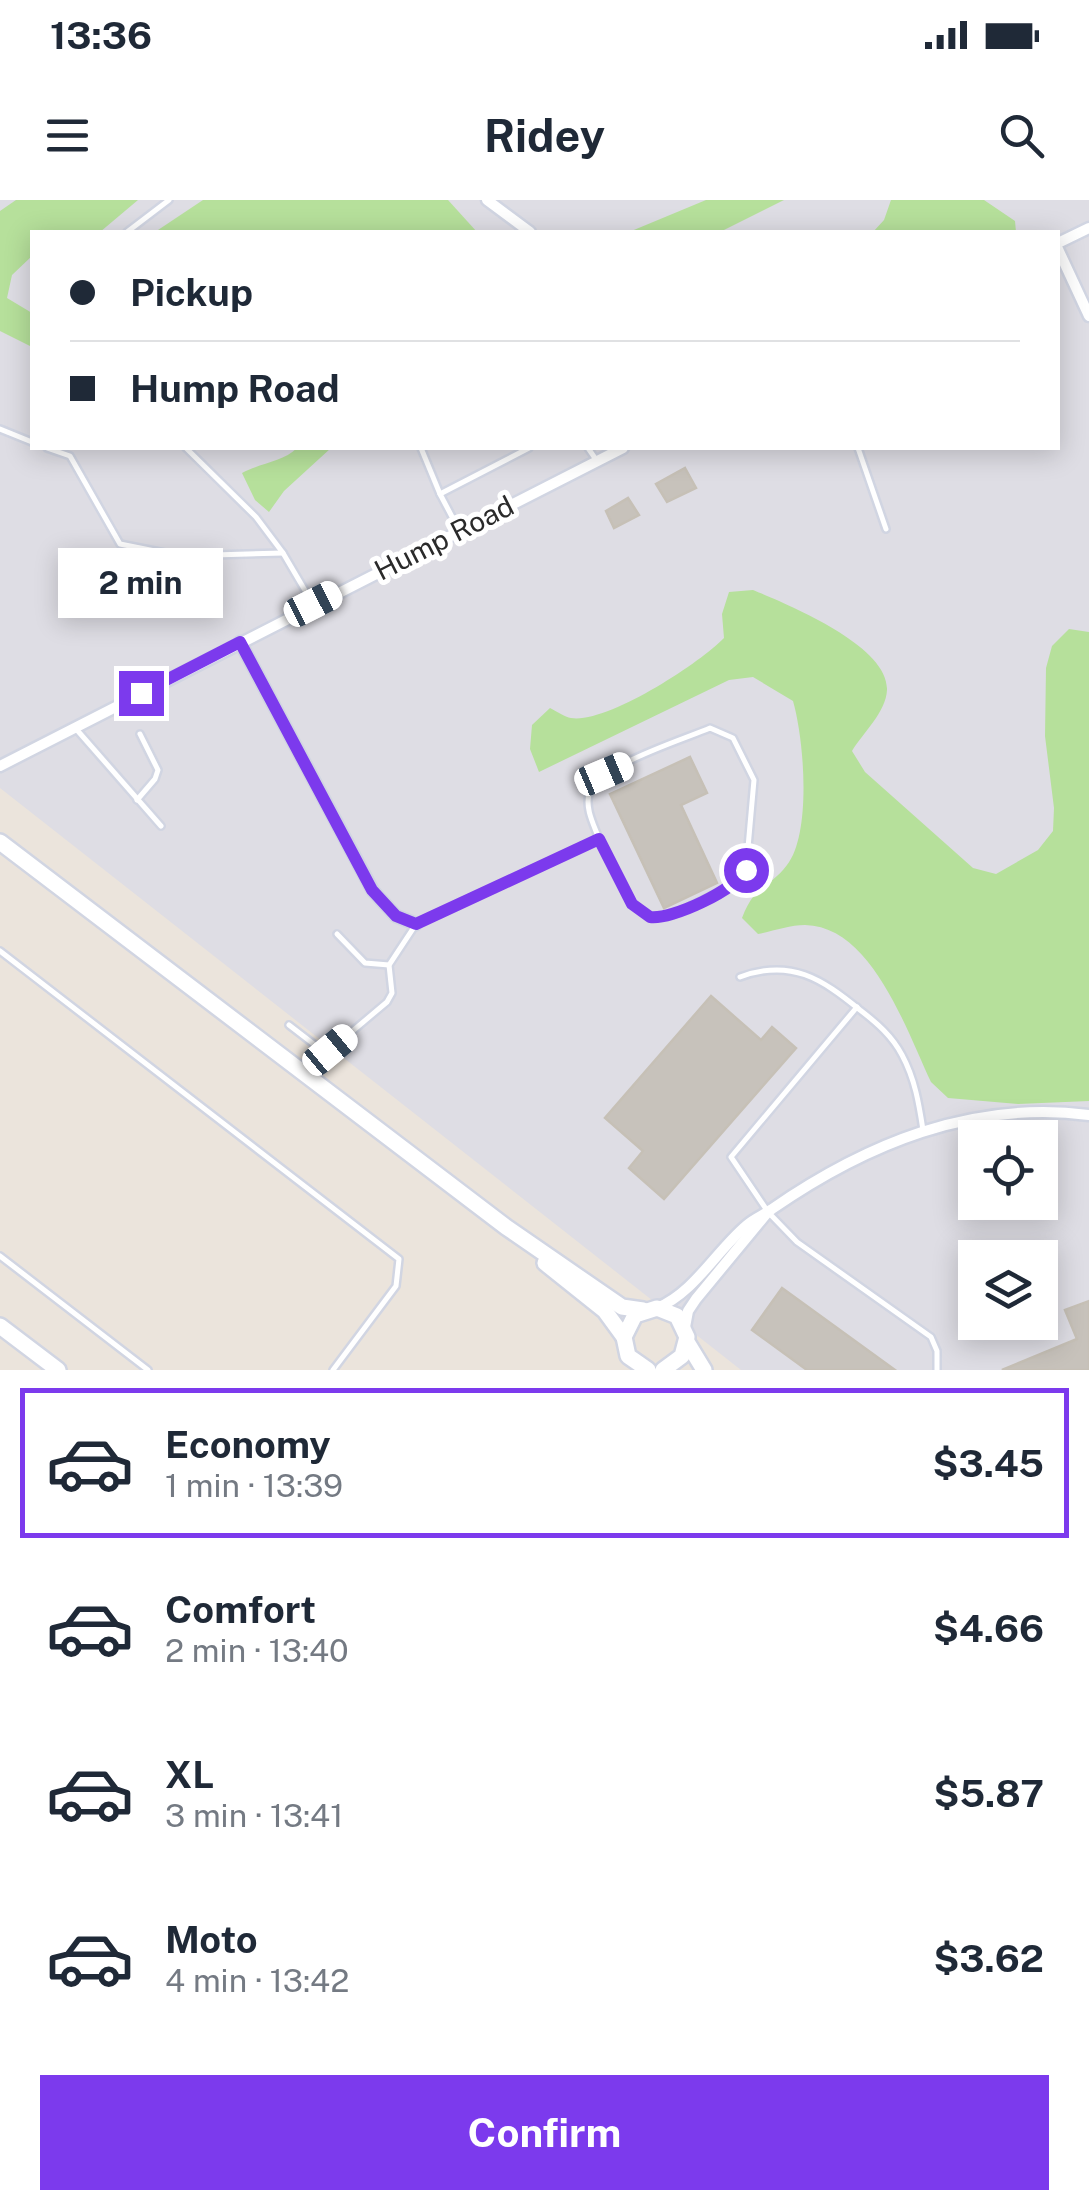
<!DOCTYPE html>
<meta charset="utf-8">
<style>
:root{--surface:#fff;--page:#f2f2f3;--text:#1f2937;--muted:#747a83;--line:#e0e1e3;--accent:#7c3aed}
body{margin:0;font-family:"Public Sans",sans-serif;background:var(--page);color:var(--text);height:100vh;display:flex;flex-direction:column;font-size:38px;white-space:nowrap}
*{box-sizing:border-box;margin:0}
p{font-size:32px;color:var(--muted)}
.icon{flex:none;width:55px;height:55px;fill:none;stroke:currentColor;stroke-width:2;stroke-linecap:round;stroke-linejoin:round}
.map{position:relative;height:1170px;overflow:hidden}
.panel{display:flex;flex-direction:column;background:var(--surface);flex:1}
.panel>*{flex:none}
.top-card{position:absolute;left:30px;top:30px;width:1030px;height:220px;border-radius:0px;box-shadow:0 5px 25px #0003;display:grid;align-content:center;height:220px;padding:0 40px;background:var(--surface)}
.tools{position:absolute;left:958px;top:920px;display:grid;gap:20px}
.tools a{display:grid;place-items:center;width:100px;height:100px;border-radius:0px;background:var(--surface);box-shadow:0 5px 25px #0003;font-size:50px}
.end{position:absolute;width:45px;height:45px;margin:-22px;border:12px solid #7c3aed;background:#fff;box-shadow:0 0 0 5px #fff}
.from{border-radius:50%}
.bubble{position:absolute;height:70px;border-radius:0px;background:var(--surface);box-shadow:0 5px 25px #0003;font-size:32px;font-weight:700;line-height:70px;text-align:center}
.car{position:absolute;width:30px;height:60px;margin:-30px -15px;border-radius:12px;box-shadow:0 0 8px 2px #0007;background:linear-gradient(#fff 24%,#345 0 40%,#fff 0 76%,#345 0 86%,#fff 0)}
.top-card b{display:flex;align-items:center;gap:35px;height:95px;font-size:38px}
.top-card b+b{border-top:2px solid var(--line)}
.top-card i{width:25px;height:25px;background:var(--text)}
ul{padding:18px 0 0;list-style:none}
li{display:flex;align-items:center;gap:30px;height:150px;margin:0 20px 15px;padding:0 20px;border:5px solid transparent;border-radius:0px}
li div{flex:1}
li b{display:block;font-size:38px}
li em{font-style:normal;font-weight:700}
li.on{border-color:var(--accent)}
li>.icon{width:90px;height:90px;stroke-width:1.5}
.primary-button{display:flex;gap:20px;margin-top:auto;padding:20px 40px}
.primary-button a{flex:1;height:115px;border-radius:0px;background:var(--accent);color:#fff;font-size:40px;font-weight:700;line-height:115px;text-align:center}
.status{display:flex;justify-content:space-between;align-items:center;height:70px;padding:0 50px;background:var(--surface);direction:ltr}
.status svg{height:28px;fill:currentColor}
header{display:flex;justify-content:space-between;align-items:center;height:130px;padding:0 40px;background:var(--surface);font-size:45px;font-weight:700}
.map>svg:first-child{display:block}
</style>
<div class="status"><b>13:36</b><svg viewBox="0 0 49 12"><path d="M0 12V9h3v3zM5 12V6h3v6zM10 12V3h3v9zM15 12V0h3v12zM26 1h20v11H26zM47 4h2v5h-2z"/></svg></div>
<header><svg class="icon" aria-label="menu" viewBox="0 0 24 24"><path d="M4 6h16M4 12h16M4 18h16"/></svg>Ridey<svg class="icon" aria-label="search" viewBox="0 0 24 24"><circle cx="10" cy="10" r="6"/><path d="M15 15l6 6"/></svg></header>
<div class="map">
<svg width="1089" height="1170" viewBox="0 0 1089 1170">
<rect width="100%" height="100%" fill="#ebe4dc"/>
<path fill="#dedde4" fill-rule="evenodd" d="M0,0H1089V1170H741L0,588ZM32,32H1058V248H32ZM975,938H1040V1002H975ZM975,1058H1040V1122H975Z"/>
<g fill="#b6e09b">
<polygon points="16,0 138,0 100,32 32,32 32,56 12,75 7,98 32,113 32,147 0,131 0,11"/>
<polygon points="203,0 448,0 477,32 155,32"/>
<polygon points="706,0 784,0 720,32 629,32"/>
<polygon points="891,0 984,0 1015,21 1016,32 873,32 884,20"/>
<path d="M297,248H331L284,291L269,312L255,300L242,273C260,263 283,262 297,248Z"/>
<path d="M753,390C789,405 889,446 887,490C886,512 863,533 852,551L865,572L973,668L996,674L1038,650L1053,631L1054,608L1045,536L1046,468L1052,446L1069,429L1089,432V901L1018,904L948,898L931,882C907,832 872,726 805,725C790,725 773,731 758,734L742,718C756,682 768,690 787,665C812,633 804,539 793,501L753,477L729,480L539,572L530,549L532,525L550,508C556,511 565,517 571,518C607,524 700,463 724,438L722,414L729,392Z"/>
</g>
<g fill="#c7c2bb" stroke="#c6c0b6" stroke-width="2.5">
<polygon points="685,268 696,288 667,302 656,284"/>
<polygon points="628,298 639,315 614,328 606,311"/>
<polygon points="690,557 707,593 681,605 717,683 664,708 610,594"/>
<polygon points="711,796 761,840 772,827 796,848 664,999 629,968 643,951 605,918"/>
<polygon points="782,1088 895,1170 807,1170 752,1130"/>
<polygon points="1089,1101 1089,1170 1002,1170 1077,1139 1065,1110"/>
</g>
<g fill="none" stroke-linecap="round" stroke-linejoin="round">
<defs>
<g id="lane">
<polyline points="127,32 169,0"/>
<polyline points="0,229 32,242"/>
<polyline points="47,248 70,256 120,344 180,356 283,353"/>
<polyline points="186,248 256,317 283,353 313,404"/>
<polyline points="421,248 440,294"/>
<polyline points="588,248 597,261"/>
<polyline points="858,248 886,329"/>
<polyline points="459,330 440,294 529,248"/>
<polyline points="77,530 161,626"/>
<polyline points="137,600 155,579 158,570 140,534"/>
<polyline points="337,734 365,763 389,765"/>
<polyline points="0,751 399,1059 396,1086 333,1170"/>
<path d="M740,777C791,758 822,779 860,810C877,823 892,836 902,855C915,879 919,904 923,930"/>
<polyline points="857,807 731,957 768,1012 797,1042 931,1137 937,1151 937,1170"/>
<path d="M289,825L324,852L330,850L387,802L392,793L389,765L416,724L599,639L632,704L650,717L670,716L735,684L746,670L754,580L733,538L710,528C682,540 597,566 589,594C585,609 594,625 599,639"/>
<polyline points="0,1056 148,1170"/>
</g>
<g id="street">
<polyline points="487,0 530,32"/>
<polyline points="1058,43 1089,28"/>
<polyline points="1058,49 1089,116"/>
<polyline points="240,442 373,691 396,716 416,724"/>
<polyline points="0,566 623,248"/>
<path d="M657,1108C695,1092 716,1051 747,1025C755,1018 764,1015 772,1009C866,944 972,900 1089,915"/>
<polyline points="685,1127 688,1111 696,1099 767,1013"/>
</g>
<g id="secondary">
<polyline points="0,642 506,1027 622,1107 643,1110"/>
<polyline points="545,1063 605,1111 624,1137"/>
<polyline points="0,1126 58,1170"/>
<polyline points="687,1142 704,1170"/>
<polyline points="648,1170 628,1156 624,1137 635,1115 657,1108 677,1116 687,1137 682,1156 663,1170"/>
</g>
</defs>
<use href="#lane" stroke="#d1d5e2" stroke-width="10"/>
<use href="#street" stroke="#d1d5e2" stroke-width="15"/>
<use href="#secondary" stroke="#d1d5e2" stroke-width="20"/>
<use href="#lane" stroke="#fff" stroke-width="5"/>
<use href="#street" stroke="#fff" stroke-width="10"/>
<use href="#secondary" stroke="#fff" stroke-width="15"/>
</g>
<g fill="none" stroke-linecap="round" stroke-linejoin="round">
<path stroke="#7c3aed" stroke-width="12" d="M141,493L240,442L372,690L396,716L416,724L599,639L632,704L650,717C672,720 735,690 746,670"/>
</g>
<g text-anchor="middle" stroke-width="10" stroke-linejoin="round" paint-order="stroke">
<g font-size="28" fill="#2a2a2a" stroke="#fff">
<text transform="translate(444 338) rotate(-27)" y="10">Hump Road</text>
</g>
</g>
</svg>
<div class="tools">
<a><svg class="icon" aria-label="locate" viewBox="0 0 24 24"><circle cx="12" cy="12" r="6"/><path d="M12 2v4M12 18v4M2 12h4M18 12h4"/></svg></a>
<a><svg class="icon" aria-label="layers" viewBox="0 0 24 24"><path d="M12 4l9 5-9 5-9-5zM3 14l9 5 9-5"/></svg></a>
</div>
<i class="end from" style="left:746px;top:670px"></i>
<i class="end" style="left:141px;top:493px"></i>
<div class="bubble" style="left:58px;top:348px;width:165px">2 min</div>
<i class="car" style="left:313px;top:404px;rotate:63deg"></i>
<i class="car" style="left:604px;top:574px;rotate:67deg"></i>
<i class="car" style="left:330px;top:850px;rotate:50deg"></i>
<div class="top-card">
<b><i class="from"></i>Pickup</b>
<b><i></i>Hump Road</b>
</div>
</div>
<section class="panel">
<ul>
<li class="on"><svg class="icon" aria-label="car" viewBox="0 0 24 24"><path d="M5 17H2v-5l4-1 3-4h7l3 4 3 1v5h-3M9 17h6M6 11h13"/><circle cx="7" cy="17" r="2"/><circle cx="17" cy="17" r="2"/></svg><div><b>Economy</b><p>1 min · 13:39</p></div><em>$3.45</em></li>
<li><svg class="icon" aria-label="car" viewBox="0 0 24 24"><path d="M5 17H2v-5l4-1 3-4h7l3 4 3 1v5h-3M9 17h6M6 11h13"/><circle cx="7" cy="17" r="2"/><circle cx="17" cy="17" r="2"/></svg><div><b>Comfort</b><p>2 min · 13:40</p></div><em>$4.66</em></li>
<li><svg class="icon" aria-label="car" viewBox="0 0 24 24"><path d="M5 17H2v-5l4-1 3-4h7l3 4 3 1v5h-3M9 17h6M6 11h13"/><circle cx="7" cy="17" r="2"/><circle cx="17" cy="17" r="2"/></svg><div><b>XL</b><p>3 min · 13:41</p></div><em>$5.87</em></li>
<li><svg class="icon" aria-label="car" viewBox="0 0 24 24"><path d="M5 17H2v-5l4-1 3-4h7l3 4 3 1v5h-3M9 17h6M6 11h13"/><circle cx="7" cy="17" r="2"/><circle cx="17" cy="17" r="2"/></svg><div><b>Moto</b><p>4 min · 13:42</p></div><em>$3.62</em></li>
</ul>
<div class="primary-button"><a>Confirm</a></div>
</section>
